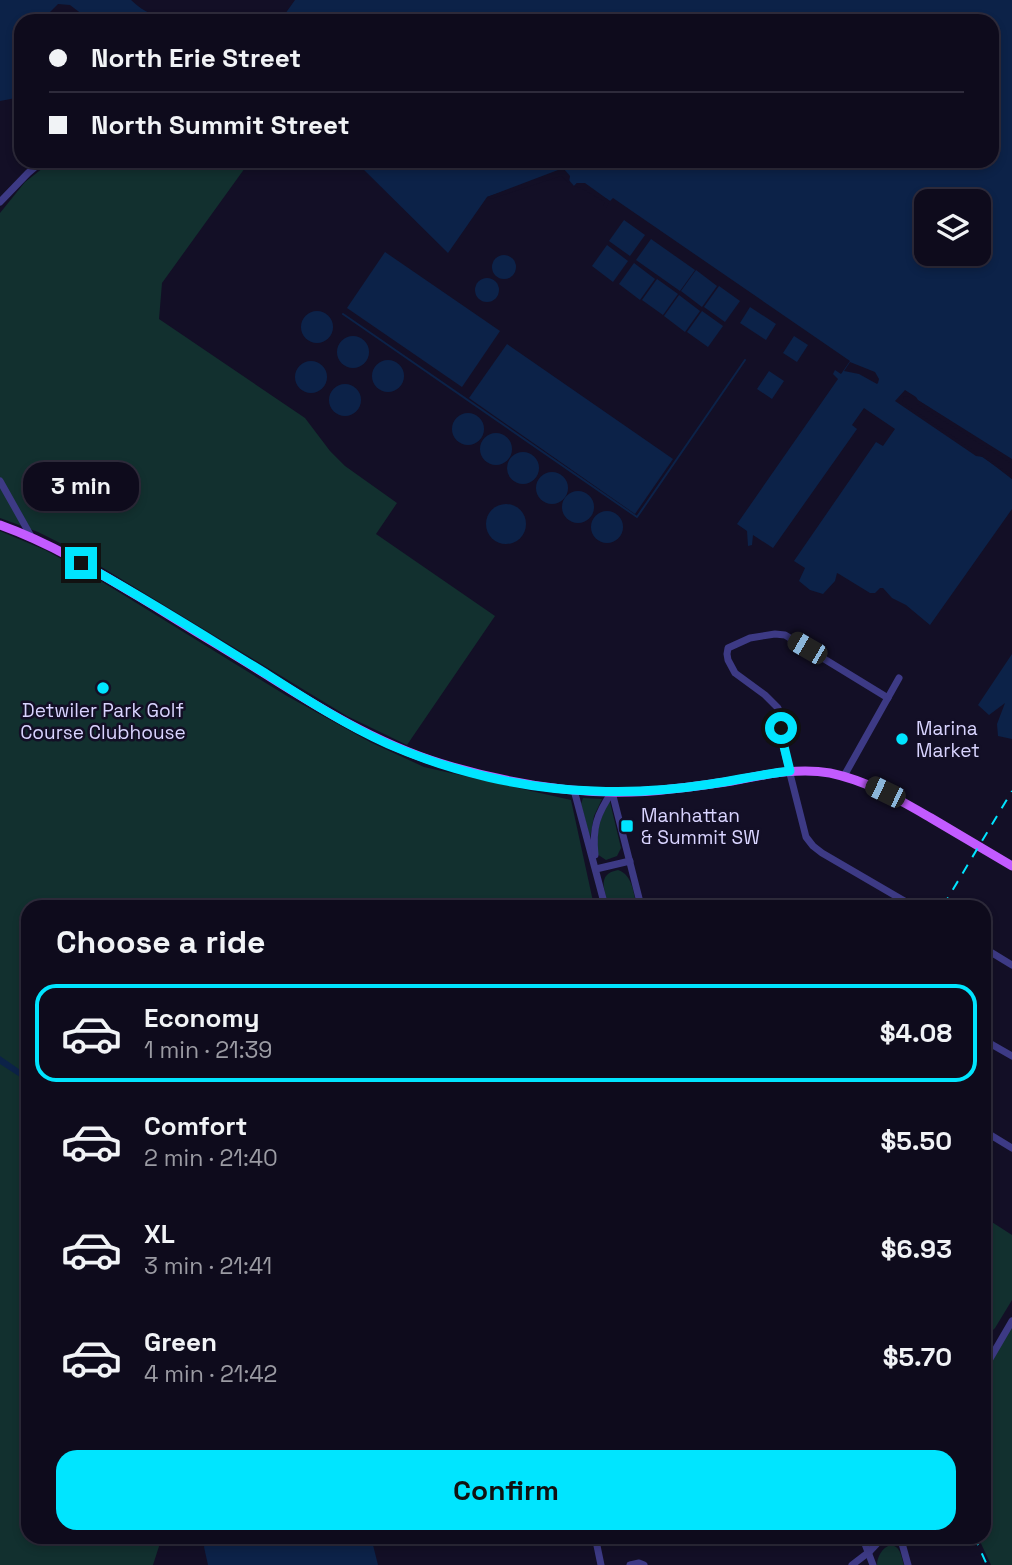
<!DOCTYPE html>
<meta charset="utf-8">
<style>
:root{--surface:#0e0b1c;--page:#1c1929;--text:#f1f3f6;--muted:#9b9ba3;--line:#2e2b3b;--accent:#00e5ff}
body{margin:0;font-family:"Space Grotesk",sans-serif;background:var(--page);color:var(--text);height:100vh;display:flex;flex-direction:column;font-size:26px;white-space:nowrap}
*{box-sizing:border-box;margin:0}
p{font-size:23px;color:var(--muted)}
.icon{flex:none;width:38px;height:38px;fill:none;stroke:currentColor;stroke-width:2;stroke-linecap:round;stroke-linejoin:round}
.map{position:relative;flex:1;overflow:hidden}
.details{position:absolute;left:21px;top:900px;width:970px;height:644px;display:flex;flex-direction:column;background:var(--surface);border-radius:21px;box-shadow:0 4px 10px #0003,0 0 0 2px var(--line)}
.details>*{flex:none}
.banner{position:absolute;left:14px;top:14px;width:985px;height:154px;border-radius:21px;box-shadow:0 4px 10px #0003,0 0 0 2px var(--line);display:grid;align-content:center;height:154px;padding:0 35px;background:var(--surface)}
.buttons{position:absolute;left:914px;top:189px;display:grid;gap:14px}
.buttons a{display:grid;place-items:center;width:77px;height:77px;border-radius:14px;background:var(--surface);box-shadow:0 4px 10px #0003,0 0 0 2px var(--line);font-size:35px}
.end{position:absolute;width:32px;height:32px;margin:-16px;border:9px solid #00e5ff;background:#111;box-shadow:0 0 0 4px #111}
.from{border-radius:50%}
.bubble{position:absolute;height:49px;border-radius:21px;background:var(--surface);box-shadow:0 4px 10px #0003,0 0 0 2px var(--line);font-size:23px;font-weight:700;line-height:49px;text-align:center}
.car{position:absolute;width:21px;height:42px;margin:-21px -10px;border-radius:9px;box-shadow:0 0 5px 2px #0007;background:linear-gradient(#222 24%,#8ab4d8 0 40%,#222 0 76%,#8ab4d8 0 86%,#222 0)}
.banner b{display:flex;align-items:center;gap:24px;height:66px;font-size:26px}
.banner b+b{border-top:2px solid var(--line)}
.banner i{width:18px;height:18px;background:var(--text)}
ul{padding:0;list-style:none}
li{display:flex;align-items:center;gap:21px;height:98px;margin:0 14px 10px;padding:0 21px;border:4px solid transparent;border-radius:21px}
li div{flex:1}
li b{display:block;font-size:26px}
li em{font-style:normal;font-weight:700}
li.current{border-color:var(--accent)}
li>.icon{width:63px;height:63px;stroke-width:1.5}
h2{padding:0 35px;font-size:32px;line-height:84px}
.action{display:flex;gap:14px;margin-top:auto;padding:14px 35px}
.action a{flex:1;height:80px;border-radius:21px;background:var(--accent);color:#111;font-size:28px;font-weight:700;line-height:80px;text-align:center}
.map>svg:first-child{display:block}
</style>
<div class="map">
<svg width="1012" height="1565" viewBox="0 0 1012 1565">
<rect width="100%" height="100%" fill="#130f26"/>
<g fill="#12302f">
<polygon points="52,161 250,161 162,283 159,319 305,418 330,451 345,466 397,503 376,534 495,616 407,745 347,716 70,548 38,532 0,518 0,213 25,182"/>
<polygon points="0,531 45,550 91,575 287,696 370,742 424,767 571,800 594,906 28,906 28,1536 162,1537 153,1565 0,1565"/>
<polygon points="583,798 602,799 594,816 590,838 581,804"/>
<path d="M609,801L610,802L621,848L617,856L606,860L597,854C596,831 599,821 609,801Z"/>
<path d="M618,870C633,875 633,893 637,906H609C605,891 596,874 618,870Z"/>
<polygon points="984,1217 1012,1235 1012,1300 995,1328 984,1339"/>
<polygon points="1012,1321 1012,1565 991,1565 978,1537 984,1536 984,1369"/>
<path d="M890,1545C901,1546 901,1556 904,1565H877C877,1557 882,1548 890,1545Z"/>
</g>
<g fill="#0c2248" fill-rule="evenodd">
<path d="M0,0H131C153,22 178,21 206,13L209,14L212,21H91L70,5L58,4L48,14L45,21H21V97L0,101Z"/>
<path d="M295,0H1012V461L905,392L898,400L997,467L1012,479V509L930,625L906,605L892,598L883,588H880L875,593H870L839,574L837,573L835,581L823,594L810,590L799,581L805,568L794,561L876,442L883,446L895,429L864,408L852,425L857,429L773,548L753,535L752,545L748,546L747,531L737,524L838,379L833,374L835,370L841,374L850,361L613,198L610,201L582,184L577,183L574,186L562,172L487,197L448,253L355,161H992V21H280ZM926,201H978V254H926Z"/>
<polygon points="624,220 645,235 630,256 609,241"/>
<polygon points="651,239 695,270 680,291 636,260"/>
<polygon points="607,245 628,261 613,282 592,266"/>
<polygon points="385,252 500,331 462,387 347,308"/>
<circle cx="504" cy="267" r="12"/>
<polygon points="634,263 655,279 640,300 619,284"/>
<polygon points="696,270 717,286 702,307 681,291"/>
<circle cx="487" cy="290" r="12"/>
<polygon points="657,279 678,294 663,315 642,300"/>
<polygon points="719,286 740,301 725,322 704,307"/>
<polygon points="679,295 700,311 685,332 664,316"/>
<polygon points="750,307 776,324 766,340 740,323"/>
<polygon points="702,311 723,326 708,347 687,332"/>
<circle cx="317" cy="327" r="16"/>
<polygon points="794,336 808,345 797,362 783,353"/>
<circle cx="353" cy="352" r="16"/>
<polygon points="507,344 673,459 635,514 469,398"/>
<circle cx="388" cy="376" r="16"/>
<circle cx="311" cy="377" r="16"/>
<polygon points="769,371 784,381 772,399 757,389"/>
<circle cx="345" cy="400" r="16"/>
<circle cx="468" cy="429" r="16"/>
<circle cx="496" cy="449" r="16"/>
<circle cx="523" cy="468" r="16"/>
<circle cx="552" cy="488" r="16"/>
<circle cx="578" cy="507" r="16"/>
<circle cx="506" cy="524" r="20"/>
<circle cx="607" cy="527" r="16"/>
<polygon points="1012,654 1012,739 998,736 997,724 1005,703 989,715 978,705"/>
<polygon points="0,1056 26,1074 28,1075 28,1079 20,1077 0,1064"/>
<polygon points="229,1537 371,1537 378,1565 208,1565 204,1547 205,1544"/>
</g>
<g fill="#130f26">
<polygon points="564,169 570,176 569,183 561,176 491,199 487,197 558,170"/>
<polygon points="577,183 585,183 610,201 606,208 603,206 605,202 581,188 574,186"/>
<polygon points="850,362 875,372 879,379 878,383 877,384 859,374 844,371"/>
<polygon points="905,390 916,397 918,400 1012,459 1012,464 915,403 909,397 904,396 902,402 978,453 984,456 1012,476 1012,479 983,457 976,456 895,401"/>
</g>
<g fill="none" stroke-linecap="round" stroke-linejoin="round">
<polyline stroke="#0c2248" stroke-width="2" points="343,314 637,517 745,360"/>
<g stroke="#3d3a85" stroke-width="7">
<polyline points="0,202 28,173 42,161"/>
<polyline points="0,481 32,538"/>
<polyline points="888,698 785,635 775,634 750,638 728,648 727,654 728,660 735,673 765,695 778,708 782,721 784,750 806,837 813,846 822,853 913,906"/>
<polyline points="844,776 899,678"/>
<polyline points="574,790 605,906"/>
<polyline points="612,792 641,906"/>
<path d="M595,855C592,828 597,814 612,792"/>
<polyline points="596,869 630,861"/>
<polyline points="984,948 1012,965"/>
<polyline points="984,960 989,951"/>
<polyline points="984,1040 1012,1056"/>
<polyline points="984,1131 1012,1148"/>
<polyline points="984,1369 1012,1321"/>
<polyline points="595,1536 601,1565"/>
<polyline points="862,1536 873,1565"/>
<polyline points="900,1536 908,1565"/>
<polyline points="630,1565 639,1563 644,1565"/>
<polyline points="852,1565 869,1552 884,1536"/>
</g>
<path stroke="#c25bff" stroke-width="9" d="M0,525C56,545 106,577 156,607C194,631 232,653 270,677C327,713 387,749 453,767C523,787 598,798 671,789C692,787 712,784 732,781C764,775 797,767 830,773C868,781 898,799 931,818C958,834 985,850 1012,866"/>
<g stroke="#00e5ff" stroke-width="2" stroke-dasharray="10 9" stroke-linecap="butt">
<polyline points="943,906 1012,791"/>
<polyline points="974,1536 987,1565"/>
</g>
</g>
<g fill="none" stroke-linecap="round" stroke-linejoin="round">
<path stroke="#00e5ff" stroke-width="9" d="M81,563C145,598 206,637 268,675C307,700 346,725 388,744C452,772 524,789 594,791C634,793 672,790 711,784C737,780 763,774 790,771L782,738L781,728"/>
</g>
<g fill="#00e5ff" stroke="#130f26" stroke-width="2.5">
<circle cx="103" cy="688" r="7"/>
<circle cx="902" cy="739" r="7"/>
<rect x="620" y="819" width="14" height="14" rx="3.5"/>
</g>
<g text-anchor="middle" stroke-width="5" stroke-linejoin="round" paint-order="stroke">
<g font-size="19" fill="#d9d4ff" stroke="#130f26" text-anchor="start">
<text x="103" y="717" text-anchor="middle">Detwiler Park Golf<tspan x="103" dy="22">Course Clubhouse</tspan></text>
<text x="916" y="735">Marina<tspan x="916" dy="22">Market</tspan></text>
<text x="641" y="822">Manhattan<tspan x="641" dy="22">&amp; Summit SW</tspan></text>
</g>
</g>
</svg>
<div class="buttons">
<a><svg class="icon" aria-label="layers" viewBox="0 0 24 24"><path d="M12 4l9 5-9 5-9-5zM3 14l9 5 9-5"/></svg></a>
</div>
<i class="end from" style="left:781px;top:728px"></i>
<i class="end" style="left:81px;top:563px"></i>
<div class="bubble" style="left:23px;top:462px;width:116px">3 min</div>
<i class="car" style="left:807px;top:648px;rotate:300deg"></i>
<i class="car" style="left:885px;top:792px;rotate:296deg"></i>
<div class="banner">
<b><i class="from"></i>North Erie Street</b>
<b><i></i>North Summit Street</b>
</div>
<section class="details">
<h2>Choose a ride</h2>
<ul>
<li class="current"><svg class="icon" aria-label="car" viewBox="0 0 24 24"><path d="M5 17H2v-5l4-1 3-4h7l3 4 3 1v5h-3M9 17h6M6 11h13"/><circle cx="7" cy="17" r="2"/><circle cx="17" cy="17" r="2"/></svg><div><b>Economy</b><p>1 min · 21:39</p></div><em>$4.08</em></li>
<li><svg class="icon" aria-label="car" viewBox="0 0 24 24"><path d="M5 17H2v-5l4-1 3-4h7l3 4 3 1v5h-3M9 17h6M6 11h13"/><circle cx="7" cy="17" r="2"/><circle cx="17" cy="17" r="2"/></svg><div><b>Comfort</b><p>2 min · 21:40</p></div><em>$5.50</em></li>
<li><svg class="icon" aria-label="car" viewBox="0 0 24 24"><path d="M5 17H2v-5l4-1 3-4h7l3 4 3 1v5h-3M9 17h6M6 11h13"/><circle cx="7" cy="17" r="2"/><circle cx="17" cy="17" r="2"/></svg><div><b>XL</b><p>3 min · 21:41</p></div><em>$6.93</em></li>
<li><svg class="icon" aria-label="car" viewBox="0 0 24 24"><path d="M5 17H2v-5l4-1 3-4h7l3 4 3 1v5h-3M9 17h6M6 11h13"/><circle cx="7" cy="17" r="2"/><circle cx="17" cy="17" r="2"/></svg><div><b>Green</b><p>4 min · 21:42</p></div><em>$5.70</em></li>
</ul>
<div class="action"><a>Confirm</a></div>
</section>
</div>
